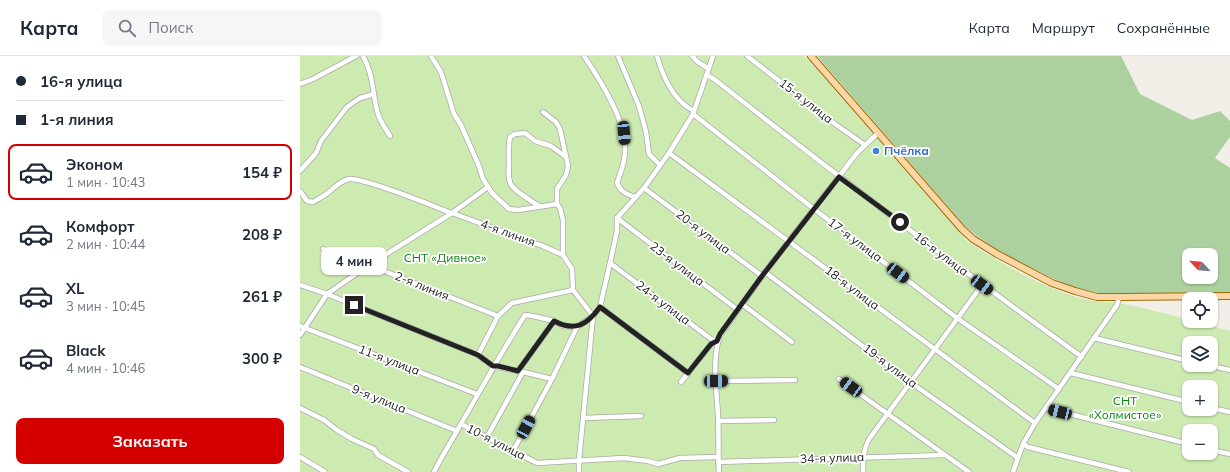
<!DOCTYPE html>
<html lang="ru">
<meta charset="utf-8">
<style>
:root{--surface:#fff;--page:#f6f6f7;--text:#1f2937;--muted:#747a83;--line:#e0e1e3;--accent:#d40000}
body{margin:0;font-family:Mulish,sans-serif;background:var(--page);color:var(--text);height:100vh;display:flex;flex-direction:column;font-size:15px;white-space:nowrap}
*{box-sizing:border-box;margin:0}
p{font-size:13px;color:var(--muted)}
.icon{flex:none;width:22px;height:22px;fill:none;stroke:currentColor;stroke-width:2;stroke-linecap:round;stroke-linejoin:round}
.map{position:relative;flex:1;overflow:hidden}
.sheet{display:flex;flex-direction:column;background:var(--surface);width:300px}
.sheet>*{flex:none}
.banner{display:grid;align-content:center;height:88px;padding:0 16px;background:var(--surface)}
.needle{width:26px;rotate:296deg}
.controls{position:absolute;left:882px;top:192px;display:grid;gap:8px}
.controls a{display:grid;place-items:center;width:36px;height:36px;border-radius:8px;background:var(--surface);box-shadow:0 1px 3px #0004;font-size:20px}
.end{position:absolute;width:18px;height:18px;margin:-9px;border:5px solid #222;background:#fff;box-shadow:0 0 0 2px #fff}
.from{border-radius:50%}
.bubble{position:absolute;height:28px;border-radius:8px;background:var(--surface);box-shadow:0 1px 3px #0004;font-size:13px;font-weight:700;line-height:28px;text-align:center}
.car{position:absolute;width:12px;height:24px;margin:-12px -6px;border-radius:5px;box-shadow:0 0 3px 1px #0007;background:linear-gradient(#222 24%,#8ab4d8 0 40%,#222 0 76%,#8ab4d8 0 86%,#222 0)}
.banner b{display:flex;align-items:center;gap:14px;height:38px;font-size:15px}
.banner b+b{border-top:1px solid var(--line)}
.banner i{width:10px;height:10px;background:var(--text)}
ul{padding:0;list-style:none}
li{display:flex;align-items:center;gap:12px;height:56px;margin:0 8px 6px;padding:0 8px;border:2px solid transparent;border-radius:8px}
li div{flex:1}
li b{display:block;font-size:15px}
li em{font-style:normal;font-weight:700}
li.on{border-color:var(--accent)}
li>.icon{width:36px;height:36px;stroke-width:1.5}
.cta{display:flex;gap:8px;margin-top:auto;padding:8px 16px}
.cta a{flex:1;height:46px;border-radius:8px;background:var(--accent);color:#fff;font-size:16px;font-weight:700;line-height:46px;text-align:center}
header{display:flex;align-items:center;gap:24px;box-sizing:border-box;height:56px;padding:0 20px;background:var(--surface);border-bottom:1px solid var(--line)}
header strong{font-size:19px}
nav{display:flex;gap:22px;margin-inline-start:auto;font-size:14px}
.search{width:280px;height:36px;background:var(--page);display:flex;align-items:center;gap:10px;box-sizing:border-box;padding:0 14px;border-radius:8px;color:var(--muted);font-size:15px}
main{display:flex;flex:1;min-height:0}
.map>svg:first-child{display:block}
</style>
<header>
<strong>Карта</strong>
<div class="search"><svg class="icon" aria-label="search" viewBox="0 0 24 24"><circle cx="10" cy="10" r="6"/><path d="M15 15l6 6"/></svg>Поиск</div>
<nav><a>Карта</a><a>Маршрут</a><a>Сохранённые</a></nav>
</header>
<main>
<section class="sheet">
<div class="banner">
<b><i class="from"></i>16-я улица</b>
<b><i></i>1-я линия</b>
</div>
<ul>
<li class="on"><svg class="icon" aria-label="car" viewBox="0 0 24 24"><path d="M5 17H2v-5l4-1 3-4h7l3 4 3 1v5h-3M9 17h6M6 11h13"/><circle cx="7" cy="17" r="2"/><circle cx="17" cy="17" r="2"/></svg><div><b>Эконом</b><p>1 мин · 10:43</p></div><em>154 ₽</em></li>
<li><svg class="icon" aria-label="car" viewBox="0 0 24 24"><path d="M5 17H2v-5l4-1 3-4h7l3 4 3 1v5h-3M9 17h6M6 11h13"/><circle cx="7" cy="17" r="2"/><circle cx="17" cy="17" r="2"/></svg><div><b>Комфорт</b><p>2 мин · 10:44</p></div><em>208 ₽</em></li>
<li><svg class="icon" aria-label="car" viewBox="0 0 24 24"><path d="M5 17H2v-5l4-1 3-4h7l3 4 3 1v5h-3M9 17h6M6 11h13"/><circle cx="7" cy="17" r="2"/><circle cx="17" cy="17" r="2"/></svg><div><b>XL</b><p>3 мин · 10:45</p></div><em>261 ₽</em></li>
<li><svg class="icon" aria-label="car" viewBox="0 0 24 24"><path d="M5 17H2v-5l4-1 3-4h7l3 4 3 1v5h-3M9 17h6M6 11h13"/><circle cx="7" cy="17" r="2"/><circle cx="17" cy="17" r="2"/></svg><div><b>Black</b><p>4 мин · 10:46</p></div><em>300 ₽</em></li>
</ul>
<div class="cta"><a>Заказать</a></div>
</section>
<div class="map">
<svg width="930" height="416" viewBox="0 0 930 416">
<rect width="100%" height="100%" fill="#f2efe9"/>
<path fill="#cdebb0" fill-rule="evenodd" d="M0,0H505L667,185C699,206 736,228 773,240C790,246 807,245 824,248C860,255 895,266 930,275V416H0ZM889,287H911V309H889ZM889,331H911V353H889ZM889,375H911V397H889Z"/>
<path fill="#add19e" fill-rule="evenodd" d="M517,0H821L840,38L892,64L920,55L930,65V81L915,102L930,112V237H798L775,232L754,223L699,195L676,179L665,170ZM889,199H911V221H889Z"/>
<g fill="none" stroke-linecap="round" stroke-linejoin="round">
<defs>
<g id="minor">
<path d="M63,0C74,19 72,38 78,58C80,65 86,73 90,80"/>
<polyline points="131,0 141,16 154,58 161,69 179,110 183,123 192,137 209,153 218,154 257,148 260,152 263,164 263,199 272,213 273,234 293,260"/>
<path d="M284,0C299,22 325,64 325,90C326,103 321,115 317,127C321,136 326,138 335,141"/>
<polyline points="318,0 339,50 346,76 349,98 360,109"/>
<path d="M357,0C363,21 373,45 394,55"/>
<polyline points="392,0 398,6 409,13"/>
<polyline points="447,0 535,68 565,89"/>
<path d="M407,19L414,23C535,118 657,211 782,301"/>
<polyline points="0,28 13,23 56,0"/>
<polyline points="243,56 256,66 260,73 268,110 266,119 257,133 257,148"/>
<polyline points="393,58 514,153 657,262 759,333"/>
<polyline points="369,97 735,367"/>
<polyline points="0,115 16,97 21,85 47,51 60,42 74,38"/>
<polyline points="344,132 462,220"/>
<path d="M0,135L7,145L13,146C18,143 24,140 29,136C35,131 40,125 49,123C62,121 134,150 151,157"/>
<path d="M240,150C235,148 231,145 227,142C208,130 208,128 209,106C209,97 208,91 210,81L215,78L225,77L235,85L251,90L266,101"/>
<path d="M152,157L237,188C245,190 255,196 263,199"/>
<polyline points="317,162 438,254"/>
<polyline points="23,193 69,209 198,260"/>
<polyline points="310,207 411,283 417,285"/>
<polyline points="465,216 610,326 718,402"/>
<polyline points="0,229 27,238 178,299 193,310 218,315"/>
<polyline points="442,248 492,286"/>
<polyline points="300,251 388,317"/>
<polyline points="0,270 177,338"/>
<polyline points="0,279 27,238 69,209 152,157 188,131"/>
<polyline points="794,282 889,305"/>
<polyline points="178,299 198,260 212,247 273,234"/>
<polyline points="907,309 930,314"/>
<polyline points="0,311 157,375"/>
<polyline points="223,316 252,323"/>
<polyline points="771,317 889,346"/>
<polyline points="539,323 669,416"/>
<polyline points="416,325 495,324"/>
<polyline points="381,326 411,288 417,285"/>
<polyline points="0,352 24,364 37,374 52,383 74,393 78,399 108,416"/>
<polyline points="746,352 889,388"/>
<polyline points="911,352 930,356"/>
<polyline points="283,362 341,360"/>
<polyline points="418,365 474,364"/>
<polyline points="161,368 237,407 324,402 348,405 358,408 380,402 418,401"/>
<polyline points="187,381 223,316 218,315 254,265"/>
<polyline points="723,388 728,391 829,416"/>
<polyline points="911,394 930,398"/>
<polyline points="213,395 252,323 277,271"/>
<polyline points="0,401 25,416"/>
<polyline points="418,406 645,399"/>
<path d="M134,416C141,401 150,388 158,373C180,335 201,297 225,259L233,260L254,265L263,270L277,271L293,260L300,251L310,207L317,175V162L344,132L369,97L393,58L413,0"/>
<polyline points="279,416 279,404 293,260"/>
<path d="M419,416C418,398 419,379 418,360C417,337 411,298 421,278L465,216L557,97L578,77"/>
<path d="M563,416C563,404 563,394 569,383L682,229"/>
<polyline points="713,416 723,388 735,367 817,249 819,241"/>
</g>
<polyline id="major" points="511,0 662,173 673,183 697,198 752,227 775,235 797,241 819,241 930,240"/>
</defs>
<use href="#minor" stroke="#a9a9a9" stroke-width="6"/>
<use href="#major" stroke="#a06b00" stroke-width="8"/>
<use href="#minor" stroke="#fff" stroke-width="4.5"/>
<use href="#major" stroke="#fcd6a4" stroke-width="6"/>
</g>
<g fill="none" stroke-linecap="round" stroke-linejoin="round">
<path stroke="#222" stroke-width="5" d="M54,249L178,299L193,310H198L218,315L254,265C275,276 287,269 300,251L388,317L411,288L417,285L420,278L462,220L539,121L600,166"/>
</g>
<circle fill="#3f7fe0" stroke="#fff" stroke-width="1.5" cx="576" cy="95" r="4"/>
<g text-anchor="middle" stroke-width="3.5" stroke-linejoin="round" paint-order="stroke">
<g font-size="12" fill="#222" stroke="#fff">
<text transform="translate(506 45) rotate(38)" y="4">15-я улица</text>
<text transform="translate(403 176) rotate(37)" y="4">20-я улица</text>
<text transform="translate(208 177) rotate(20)" y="4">4-я линия</text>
<text transform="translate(555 184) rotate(37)" y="4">17-я улица</text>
<text transform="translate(641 198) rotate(37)" y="4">16-я улица</text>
<text transform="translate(377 208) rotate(37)" y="4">23-я улица</text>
<text transform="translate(122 230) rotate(22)" y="4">2-я линия</text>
<text transform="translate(552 232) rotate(37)" y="4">18-я улица</text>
<text transform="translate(363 247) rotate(37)" y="4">24-я улица</text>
<text transform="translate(89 304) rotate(21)" y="4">11-я улица</text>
<text transform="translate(590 310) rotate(37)" y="4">19-я улица</text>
<text transform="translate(79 343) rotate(22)" y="4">9-я улица</text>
<text transform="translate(196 386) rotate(27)" y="4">10-я улица</text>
<text transform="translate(532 402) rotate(-2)" y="4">34-я улица</text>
</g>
<g font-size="12" font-weight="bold" fill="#366cbe" stroke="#fff" text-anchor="start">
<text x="584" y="99">Пчёлка</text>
</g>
<g font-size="12" fill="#0c8416" stroke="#fff">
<text x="145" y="206">СНТ «Дивное»</text>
<text x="825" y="349">СНТ<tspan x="825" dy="14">«Холмистое»</tspan></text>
</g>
</g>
</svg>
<div class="controls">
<a><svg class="needle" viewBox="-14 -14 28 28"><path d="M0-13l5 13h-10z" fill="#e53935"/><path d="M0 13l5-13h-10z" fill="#747a83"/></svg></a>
<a><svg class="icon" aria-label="locate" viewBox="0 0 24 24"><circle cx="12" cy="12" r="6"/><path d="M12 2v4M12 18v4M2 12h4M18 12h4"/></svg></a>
<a><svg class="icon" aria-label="layers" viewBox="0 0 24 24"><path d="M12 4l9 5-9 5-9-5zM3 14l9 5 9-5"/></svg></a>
<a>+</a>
<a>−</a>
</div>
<i class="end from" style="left:600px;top:166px"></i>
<i class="end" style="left:54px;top:249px"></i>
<div class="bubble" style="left:21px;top:191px;width:66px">4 мин</div>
<i class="car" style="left:324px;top:77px;rotate:175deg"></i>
<i class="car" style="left:598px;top:217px;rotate:127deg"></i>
<i class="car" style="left:682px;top:229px;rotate:126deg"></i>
<i class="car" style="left:416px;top:325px;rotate:89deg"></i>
<i class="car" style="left:551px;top:331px;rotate:306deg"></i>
<i class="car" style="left:760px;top:356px;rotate:284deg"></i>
<i class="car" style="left:226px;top:371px;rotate:28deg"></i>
</div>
</main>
